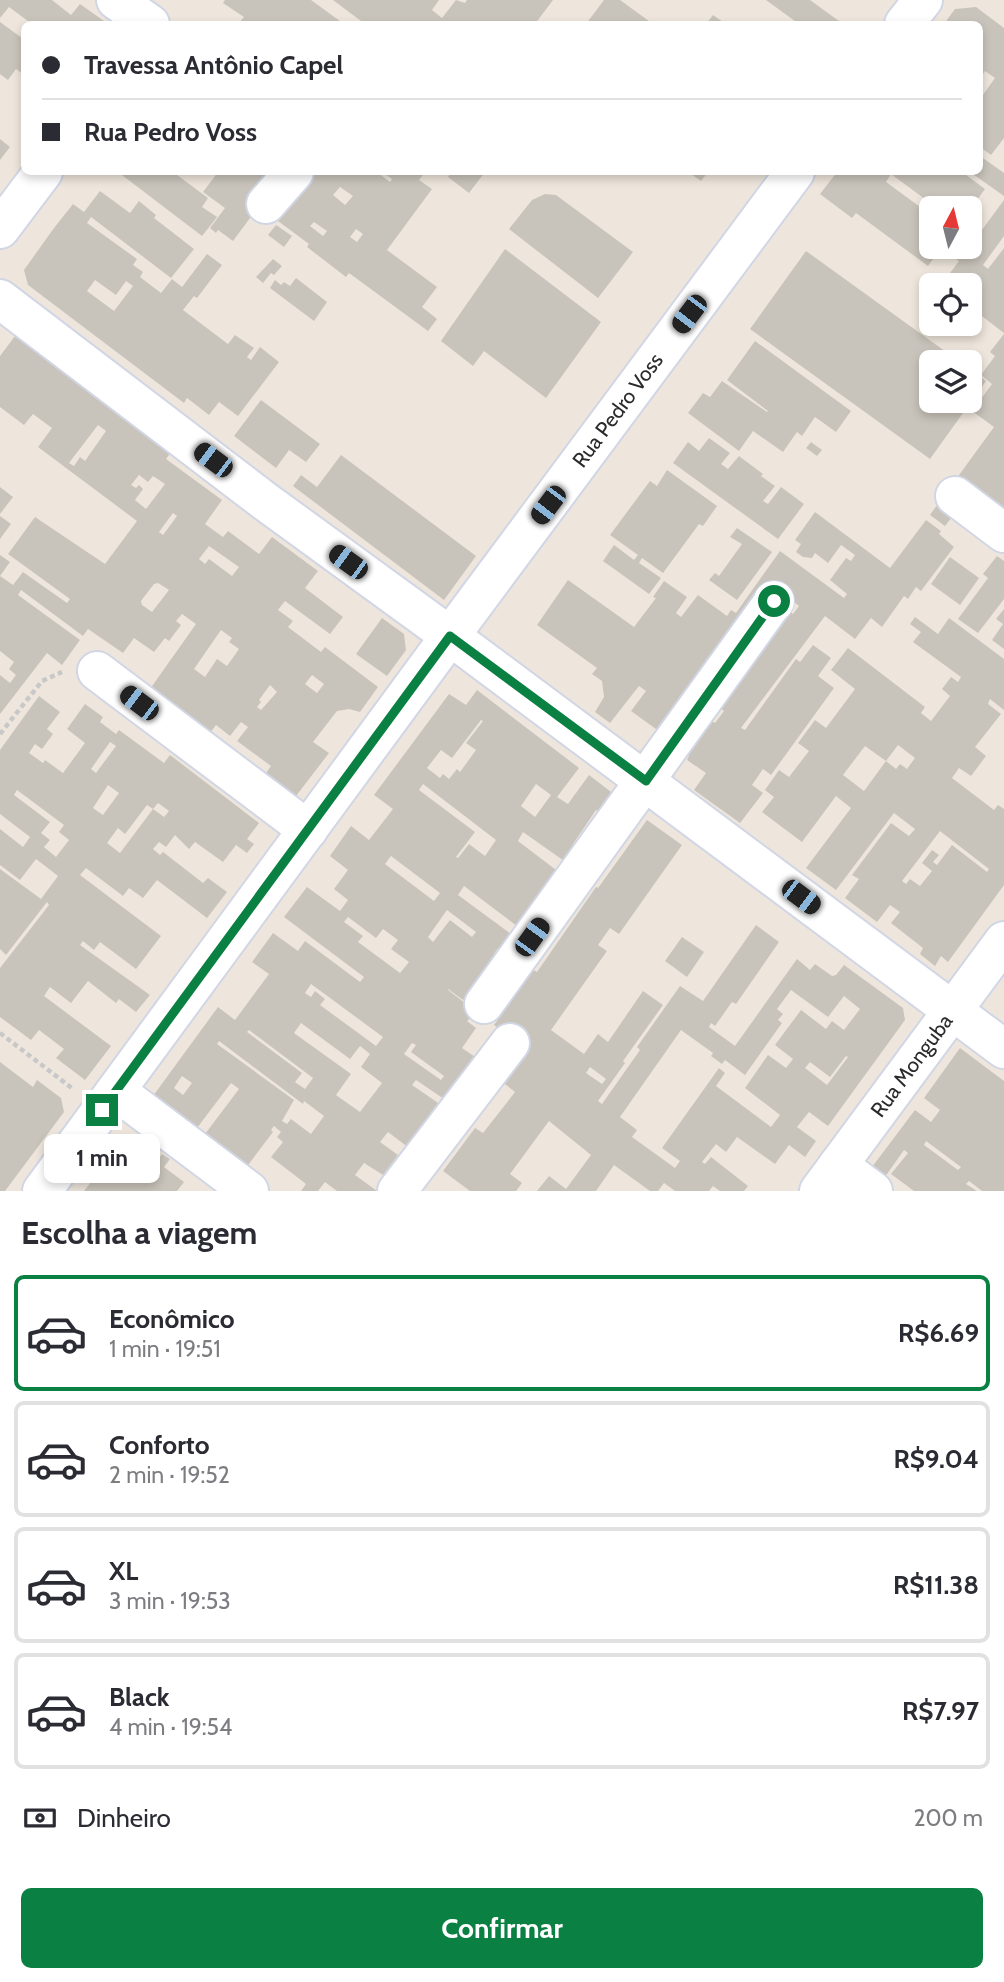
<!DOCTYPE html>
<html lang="pt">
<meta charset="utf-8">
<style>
:root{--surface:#fff;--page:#f7f7f7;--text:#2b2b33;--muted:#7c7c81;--line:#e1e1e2;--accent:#0b8043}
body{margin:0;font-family:Cabin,sans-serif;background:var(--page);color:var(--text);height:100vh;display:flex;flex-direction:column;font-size:26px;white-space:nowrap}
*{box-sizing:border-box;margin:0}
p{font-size:23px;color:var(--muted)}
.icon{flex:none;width:38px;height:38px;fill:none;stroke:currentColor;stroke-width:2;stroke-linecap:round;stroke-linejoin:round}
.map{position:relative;height:1191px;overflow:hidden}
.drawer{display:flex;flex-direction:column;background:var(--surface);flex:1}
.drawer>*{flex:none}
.banner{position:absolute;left:21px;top:21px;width:962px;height:154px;border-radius:10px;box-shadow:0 4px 10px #0003;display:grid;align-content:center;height:154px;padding:0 21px;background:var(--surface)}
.needle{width:46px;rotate:7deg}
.fabs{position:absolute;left:919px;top:196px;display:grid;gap:14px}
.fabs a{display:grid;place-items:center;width:63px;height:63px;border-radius:10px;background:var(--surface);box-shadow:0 4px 10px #0003;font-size:35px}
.end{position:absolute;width:32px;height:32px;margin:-16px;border:9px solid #0b8043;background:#fff;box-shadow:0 0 0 4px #fff}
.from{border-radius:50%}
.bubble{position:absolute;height:49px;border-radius:10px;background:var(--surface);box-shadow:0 4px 10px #0003;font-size:23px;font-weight:800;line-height:49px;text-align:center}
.car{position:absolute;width:21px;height:42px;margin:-21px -10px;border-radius:9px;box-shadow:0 0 5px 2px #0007;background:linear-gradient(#222 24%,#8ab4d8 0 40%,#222 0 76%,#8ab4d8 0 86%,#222 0)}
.banner b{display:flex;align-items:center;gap:24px;height:66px;font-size:26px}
.banner b+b{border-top:2px solid var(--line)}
.banner i{width:18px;height:18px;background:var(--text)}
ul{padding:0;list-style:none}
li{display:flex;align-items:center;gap:21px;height:116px;margin:0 14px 10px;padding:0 7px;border:4px solid var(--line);border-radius:10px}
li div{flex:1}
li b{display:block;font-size:26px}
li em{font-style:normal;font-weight:800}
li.selected{border-color:var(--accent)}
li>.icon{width:63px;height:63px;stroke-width:1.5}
h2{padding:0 21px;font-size:32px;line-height:84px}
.pay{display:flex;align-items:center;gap:18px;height:77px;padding:0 21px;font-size:26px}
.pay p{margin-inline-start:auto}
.action{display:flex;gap:14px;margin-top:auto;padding:14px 21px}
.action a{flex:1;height:80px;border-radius:10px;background:var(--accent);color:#fff;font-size:28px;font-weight:800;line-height:80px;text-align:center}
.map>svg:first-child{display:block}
</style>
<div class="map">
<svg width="1004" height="1191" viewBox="0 0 1004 1191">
<rect width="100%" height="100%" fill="#eee6dc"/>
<g fill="#c9c4bb" fill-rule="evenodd">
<polygon points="0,0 52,0 71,15 80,4 104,21 102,24 32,24 9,7 0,18"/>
<polygon points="225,0 311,0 344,24 238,24 244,17 223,3"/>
<polygon points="333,0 439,0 432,10 442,18 456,0 465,3 467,0 553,0 535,24 365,24"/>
<polygon points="604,0 620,0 653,24 586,24"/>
<polygon points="766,0 810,0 843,24 799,24"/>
<polygon points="976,7 1004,28 1004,138 991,155 980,147 980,99 995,78 985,71 980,78 980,24 944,24 955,9"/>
<polygon points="713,15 726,24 706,24"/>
<polygon points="0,22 22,38 24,34 24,75 16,69 8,80 0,74"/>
<polygon points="0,139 10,147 0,160"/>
<polygon points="980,156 1004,173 1004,196 970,172 980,172"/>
<polygon points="118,172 173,172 208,198 202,207 217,217 202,236"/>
<polygon points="218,172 273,172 256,210 233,241 218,230 216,233 210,228 225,208 203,192"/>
<path d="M315,172H365L368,174L370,172H377L390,182L392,179L382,172H425L419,180L432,189L387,250L437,287L422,307L437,319L428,331L349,273L346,277L307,247L309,244L278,221ZM340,187L353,196L345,205L333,195ZM314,222L327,231L323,236L310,226ZM356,229L363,234L357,242L350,237Z"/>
<polygon points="451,172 485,172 469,193 448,177"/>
<polygon points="688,172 708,172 701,181"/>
<polygon points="837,172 962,172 985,189 971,208 937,208 891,174 886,182 931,215 931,247 942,247 928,266 856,213 852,218 820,194"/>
<path d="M100,191L130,213L139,201L156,215L154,218L194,249L171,278L91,217L87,223L137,259L133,265L143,272L140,277L161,293L172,279L182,287L207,254L222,265L197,298L194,296L183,310L228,344L235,335L254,348L247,357L251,360L260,347L279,362L238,416L219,402L209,415L187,398L184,403L28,285L24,270L54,228L73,204L84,212ZM95,280L116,295L126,281L133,286L114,311L87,291Z"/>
<polygon points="545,194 556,195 633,252 598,298 509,229 532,200"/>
<polygon points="1004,200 1004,236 983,265 988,269 1004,248 1004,333 970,307 970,285 941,285 959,261 943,250 945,247 970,247 970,239 973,242"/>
<polygon points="276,225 292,236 284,247 268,235"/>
<polygon points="505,249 601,322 546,398 484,351 473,366 441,341"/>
<polygon points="806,251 960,362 931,362 931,401 970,401 970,369 986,381 930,459 750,329"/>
<polygon points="273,259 282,266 274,275 271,273 263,283 256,277"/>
<polygon points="296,278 327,302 314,321 270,288 275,280 281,285 284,282 290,286"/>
<path d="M21,328L176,445L166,459L222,500L205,524L223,537L228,531L259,554L272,537L318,571L305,588L343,617L330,634L285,601L278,610L293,621L288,627L321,652L325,647L378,687L360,712L349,709L337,711L313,742L329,753L296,796L266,773L271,766L237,741L248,727L241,722L230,736L216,725L210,733L150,689L196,624L182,614L176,621L181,625L169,641L165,638L154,652L134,638L123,653L88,629L83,636L21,590L18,595L80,640L62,665L47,653L0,714V675L10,683L16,675L9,669L14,662L0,651V555L10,562L0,576L13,585L23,572L67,603L70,599L8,554L35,517L105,564L137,521L38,447L52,428L33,414L24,425L0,407V356ZM98,425L106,431L85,461L80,457L74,466L69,463ZM139,475L148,482L153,476L165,484L146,509L135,500L143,489L139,485L136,488L131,485ZM173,513L177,516L163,535L159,532ZM209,546L239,567L232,576L209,559L205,564L199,559ZM158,583L169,590L152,612L142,605L141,601L154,584ZM221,630L232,638L229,642L239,649L227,666L217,659L205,677L194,669ZM312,675L324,684L317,693L305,684ZM270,685L277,692L261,710L257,707L261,702L259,700Z"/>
<polygon points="1004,334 1004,519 954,482 994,427 972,411 992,384 981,375 995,356 990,352"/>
<polygon points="755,341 851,411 836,432 815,417 802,436 797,432 783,452 753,431 739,451 688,413 703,393 710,397 722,381 767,412 768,411 727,380"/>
<polygon points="261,400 320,444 306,462 289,450 276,468 234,436"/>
<polygon points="709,438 730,453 721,464 728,469 739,456 763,474 761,476 775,486 763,501 768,504 781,487 804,504 778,539 673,463 688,442 699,451"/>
<polygon points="811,442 822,450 817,456 806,448"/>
<polygon points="341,455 476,556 444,600 293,486 301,475 317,487"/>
<polygon points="667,470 717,506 703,526 699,524 663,573 642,558 639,563 661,578 649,594 603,561 614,545 634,560 638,555 610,535 650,481 657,486"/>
<polygon points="0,487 13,497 0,514"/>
<polygon points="940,501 955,513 945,526 930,515"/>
<polygon points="815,512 890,568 926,520 941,531 939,534 954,547 921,591 916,587 908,599 904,596 882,627 871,618 855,639 825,616 741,728 745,730 796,659 800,662 813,645 831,658 818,676 834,688 771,775 763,769 752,785 763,793 740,823 694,790 706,773 687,760 689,756 673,745 699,711 715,723 724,711 709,699 759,639 756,637 774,613 771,611 777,603 793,614 799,606 788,597 783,604 773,596 667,737 631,711 646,691 639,686 610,723 595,712 604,697 602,681 592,674 597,668 537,625 568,580 634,627 656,598 653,597 664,581 687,597 676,613 681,617 698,595 727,616 731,610 736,613 780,551 844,598 847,594 830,580 846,558 851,561 855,555 841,545 828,563 815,553 812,558 803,557 796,552 801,544 795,540"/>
<polygon points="0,516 11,524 0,539"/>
<polygon points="737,528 772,552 737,600 709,580 715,573 719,576 742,544 730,537"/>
<polygon points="997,556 1004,561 1004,599 978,633 958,619 988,578 983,574"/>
<polygon points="950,557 979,578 960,605 931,584"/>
<polygon points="1004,609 1004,649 992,640 1003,624 996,619"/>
<path d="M915,617L938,634L949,618L1004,659V710L990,699L988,704L1001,714L975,747L986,756L971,776L959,768L952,778L994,810L998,805L1004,809V885L948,962L941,956L935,966L920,954L923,948L891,923L900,912L890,905L877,922L845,898L859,879L852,875L891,823L909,836L915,829L894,813L836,890L806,868L851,808L836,796L802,842L762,812L774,797L765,790L779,770L789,777L809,751L798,743L815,720L826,728L855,689L831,670L848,648L925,707L921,713L931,721L950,696L942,689L951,677L958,682L961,677L913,642L921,632L910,624ZM898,745L915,758L907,769L900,764L896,769L886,761L864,791L843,775L865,746L886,761ZM940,831L989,869L987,872L952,845L937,865L933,862L939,855L932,850L922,863L932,871L920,886L910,879L906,884L902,881Z"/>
<polygon points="382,618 404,634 406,650 387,676 356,654"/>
<path d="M477,690L579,768L557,797L568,804L589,775L615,795L601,814L596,810L573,844L578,848L567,863L523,832L518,841L560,873L521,929L464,886L458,895L515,937L504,953L498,948L494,954L497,957L463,1000L448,989V990L486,1019L481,1025L470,1018L467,1021L476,1028L462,1048L481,1061L450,1103L416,1080L412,1085L444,1107L409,1148L388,1132L380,1142L398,1155L383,1175L364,1163L355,1175L377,1191H337L325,1182L318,1191H301L306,1184L271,1157L283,1142L277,1137L281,1132L274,1126L271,1130L273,1132L248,1165L205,1134L239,1089L231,1083L197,1128L153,1096L218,1007L235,1020L269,974L252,962L273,933L298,951L305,941L360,982L364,977L284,917L307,887L340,911L348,900L334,889L348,870L330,856L351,826L369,840L393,809L374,795L449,694L466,705ZM481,720L483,721L466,743L476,750L460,772L457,769L449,779L443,774L440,778L427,768L441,750L452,758ZM423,784L496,840L485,856L469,844L458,858L456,857L475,832L419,790ZM536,784L551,795L535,817L521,806ZM391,856L440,893L434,901L385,864ZM447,910L476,932L472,937L450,920L433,942L428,937ZM348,917L376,938L383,929L398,940L391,949L409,962L400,973L358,942L363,936L344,922ZM311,984L383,1037L376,1046L320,1005L325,999L315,991L311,997L305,993ZM301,1023L350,1059L360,1046L370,1054L361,1067L382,1083L360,1112L336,1095L351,1074L294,1033ZM249,1030L313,1078L305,1089L295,1082L302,1073L247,1032ZM219,1041L303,1104L304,1101L324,1116L311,1134L291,1119L287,1124L282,1121L294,1100L217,1044ZM412,1043L416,1045L411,1052L444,1076L441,1080L404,1054ZM182,1076L192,1083L183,1095L174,1088Z"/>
<path d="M39,696L60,712L47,729L53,734L42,749L35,744L29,753L43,763L45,760L63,773L85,743L67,729L85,704L103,717L100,722L116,734L119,730L164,763L170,755L259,823L247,839L254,844L247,853L236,845L223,862L195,842L189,849L175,835L166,847L159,842L153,849L160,855L163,852L203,883L208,878L227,892L207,918L157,880L143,898L129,888L123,896L86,868L80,875L161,936L136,969L100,942L94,950L83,941L80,945L150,995L136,1012L119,999L116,1003L88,981L71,1003L50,987L44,996L111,1046L85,1080L56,1058L64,1049L39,1030L31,1040L0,1017V968L49,905L47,902L6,955L0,949V869L41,899L58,876L36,859L20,880L0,865V829L23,847L30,837L0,814V750ZM110,742L116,746L96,773L91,769ZM108,785L119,793L103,815L93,808ZM17,790L64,825L59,832L69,840L56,857L44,847L50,840L41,833L50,822L14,795ZM158,803L169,811L164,817L153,809L120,853L107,843L118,828L125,834L147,805L153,809Z"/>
<path d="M647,820L682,845L619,934L610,928L598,945L607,951L551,1030L584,1054L598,1034L608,1042L643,991L663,1005L623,1061L625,1063L598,1101L602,1104L640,1050L637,1047L680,986L703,1001L756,925L779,942L736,1004L732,1002L715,1026L711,1023L709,1027L735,1046L797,959L810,970L815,964L832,976L836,975L844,965L903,1008L905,1020L828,1126L809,1112L797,1127L816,1141L805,1157L789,1145L775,1164L737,1137L726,1152L716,1144L702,1162L705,1164L711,1157L748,1186L744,1191H720L713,1186L709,1191H675L664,1183L658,1191H650L614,1165L596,1191H537L549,1176L566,1189L591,1155L549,1121L510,1174L522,1183L516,1191H470L443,1171L475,1128L483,1133L515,1092L496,1077L520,1044L494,1025L526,980L523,978L530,968L537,972L596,887L598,888ZM791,990L828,1017L844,996L860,1009L844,1030L832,1021L826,1029L801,1010L775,1045L793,1059L786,1068L768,1055L745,1088L780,1115L771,1127L716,1086L725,1073L719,1068L662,1148L680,1161L675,1168L632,1137L637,1130L620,1117L681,1030L713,1053L711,1056L722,1064L725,1060L745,1075L782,1023L778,1020L783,1014L777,1009ZM846,1056L848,1057L827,1085L805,1068L810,1062L830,1077ZM590,1067L606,1079L602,1084L586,1073Z"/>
<polygon points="682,937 704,952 687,977 665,961"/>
<path d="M960,1048L1004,1081V1191H982L969,1181L966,1184L977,1191H914L891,1174L908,1153L904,1150L882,1181L869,1171L915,1110L931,1122L940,1110L924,1098ZM926,1141L961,1167L958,1170L924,1145Z"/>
<polygon points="0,1062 33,1087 37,1080 61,1098 64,1112 5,1191 0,1191"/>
<polygon points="121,1143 144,1159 150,1158 157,1162 162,1154 170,1159 164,1167 184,1182 177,1191 84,1191"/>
</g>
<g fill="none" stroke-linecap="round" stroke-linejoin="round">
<defs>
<g id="minor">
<polyline points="116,0 150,24"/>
<polyline points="904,24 923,0"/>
<polyline points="266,204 294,172"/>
<polyline points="0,229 43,172"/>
<polyline points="0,299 266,502 450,636 1004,1049"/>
<polyline points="955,496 1004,533"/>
<polyline points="97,671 308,830"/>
<polyline points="484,1004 774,601"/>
<polyline points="116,1091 249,1191"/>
<polyline points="838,1165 873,1191"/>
<path id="s1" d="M42,1191L450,636L795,172"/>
<polyline points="397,1191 510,1043"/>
<path id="s2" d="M819,1191L1004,941"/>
</g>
</defs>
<use href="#minor" stroke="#d1d6e5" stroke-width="42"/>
<g stroke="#c8c8c8" stroke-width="4.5" stroke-dasharray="5 3.5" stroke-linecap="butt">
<polyline points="0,734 42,681 62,672"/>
<polyline points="0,1033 73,1089"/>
</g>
<use href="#minor" stroke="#fff" stroke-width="38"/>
</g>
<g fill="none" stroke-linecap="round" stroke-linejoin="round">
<polyline stroke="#0b8043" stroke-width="9" points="102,1110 450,636 646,781 774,601"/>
</g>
<g text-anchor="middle" stroke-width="7" stroke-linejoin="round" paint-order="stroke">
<g font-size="21" fill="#2b2b2b" stroke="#fff">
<text dy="7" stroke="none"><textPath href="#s1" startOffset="970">Rua Pedro Voss</textPath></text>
<text dy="7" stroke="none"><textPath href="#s2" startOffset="156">Rua Monguba</textPath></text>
</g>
</g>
</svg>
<div class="fabs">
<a><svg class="needle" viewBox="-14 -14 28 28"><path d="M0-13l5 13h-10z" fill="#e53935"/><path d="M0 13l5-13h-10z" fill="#7c7c81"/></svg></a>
<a><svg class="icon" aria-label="locate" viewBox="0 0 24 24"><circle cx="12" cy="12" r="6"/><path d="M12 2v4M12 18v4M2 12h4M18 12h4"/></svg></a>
<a><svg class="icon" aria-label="layers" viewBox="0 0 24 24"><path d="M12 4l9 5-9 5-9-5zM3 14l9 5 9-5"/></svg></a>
</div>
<i class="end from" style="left:774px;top:601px"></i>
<i class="end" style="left:102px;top:1110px"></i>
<div class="bubble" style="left:44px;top:1134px;width:116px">1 min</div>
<i class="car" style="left:689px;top:314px;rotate:217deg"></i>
<i class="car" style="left:213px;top:460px;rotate:307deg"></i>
<i class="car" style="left:548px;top:505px;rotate:217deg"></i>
<i class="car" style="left:348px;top:562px;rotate:306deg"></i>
<i class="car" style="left:139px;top:703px;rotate:307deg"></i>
<i class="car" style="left:801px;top:897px;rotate:127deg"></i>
<i class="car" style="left:532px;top:937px;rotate:36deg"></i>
<div class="banner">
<b><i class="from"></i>Travessa Antônio Capel</b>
<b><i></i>Rua Pedro Voss</b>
</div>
</div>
<section class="drawer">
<h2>Escolha a viagem</h2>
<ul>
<li class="selected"><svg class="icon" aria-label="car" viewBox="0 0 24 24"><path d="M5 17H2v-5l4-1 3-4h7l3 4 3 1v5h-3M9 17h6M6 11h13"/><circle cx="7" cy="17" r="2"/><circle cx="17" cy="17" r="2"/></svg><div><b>Econômico</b><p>1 min · 19:51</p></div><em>R$6.69</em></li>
<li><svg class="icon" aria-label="car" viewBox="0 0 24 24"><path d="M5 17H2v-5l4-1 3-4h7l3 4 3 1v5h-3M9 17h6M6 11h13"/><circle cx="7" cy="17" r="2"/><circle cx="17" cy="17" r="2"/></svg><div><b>Conforto</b><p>2 min · 19:52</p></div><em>R$9.04</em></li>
<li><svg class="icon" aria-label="car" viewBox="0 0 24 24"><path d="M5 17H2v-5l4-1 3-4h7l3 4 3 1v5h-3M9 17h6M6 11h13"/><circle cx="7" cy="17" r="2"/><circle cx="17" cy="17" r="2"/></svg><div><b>XL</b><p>3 min · 19:53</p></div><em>R$11.38</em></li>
<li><svg class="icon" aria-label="car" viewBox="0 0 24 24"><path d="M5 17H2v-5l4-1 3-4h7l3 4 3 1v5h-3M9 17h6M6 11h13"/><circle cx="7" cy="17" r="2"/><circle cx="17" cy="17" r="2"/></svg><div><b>Black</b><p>4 min · 19:54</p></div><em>R$7.97</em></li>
</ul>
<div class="pay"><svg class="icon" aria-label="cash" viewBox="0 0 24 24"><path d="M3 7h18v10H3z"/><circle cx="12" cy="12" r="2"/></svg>Dinheiro<p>200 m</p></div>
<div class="action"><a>Confirmar</a></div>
</section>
